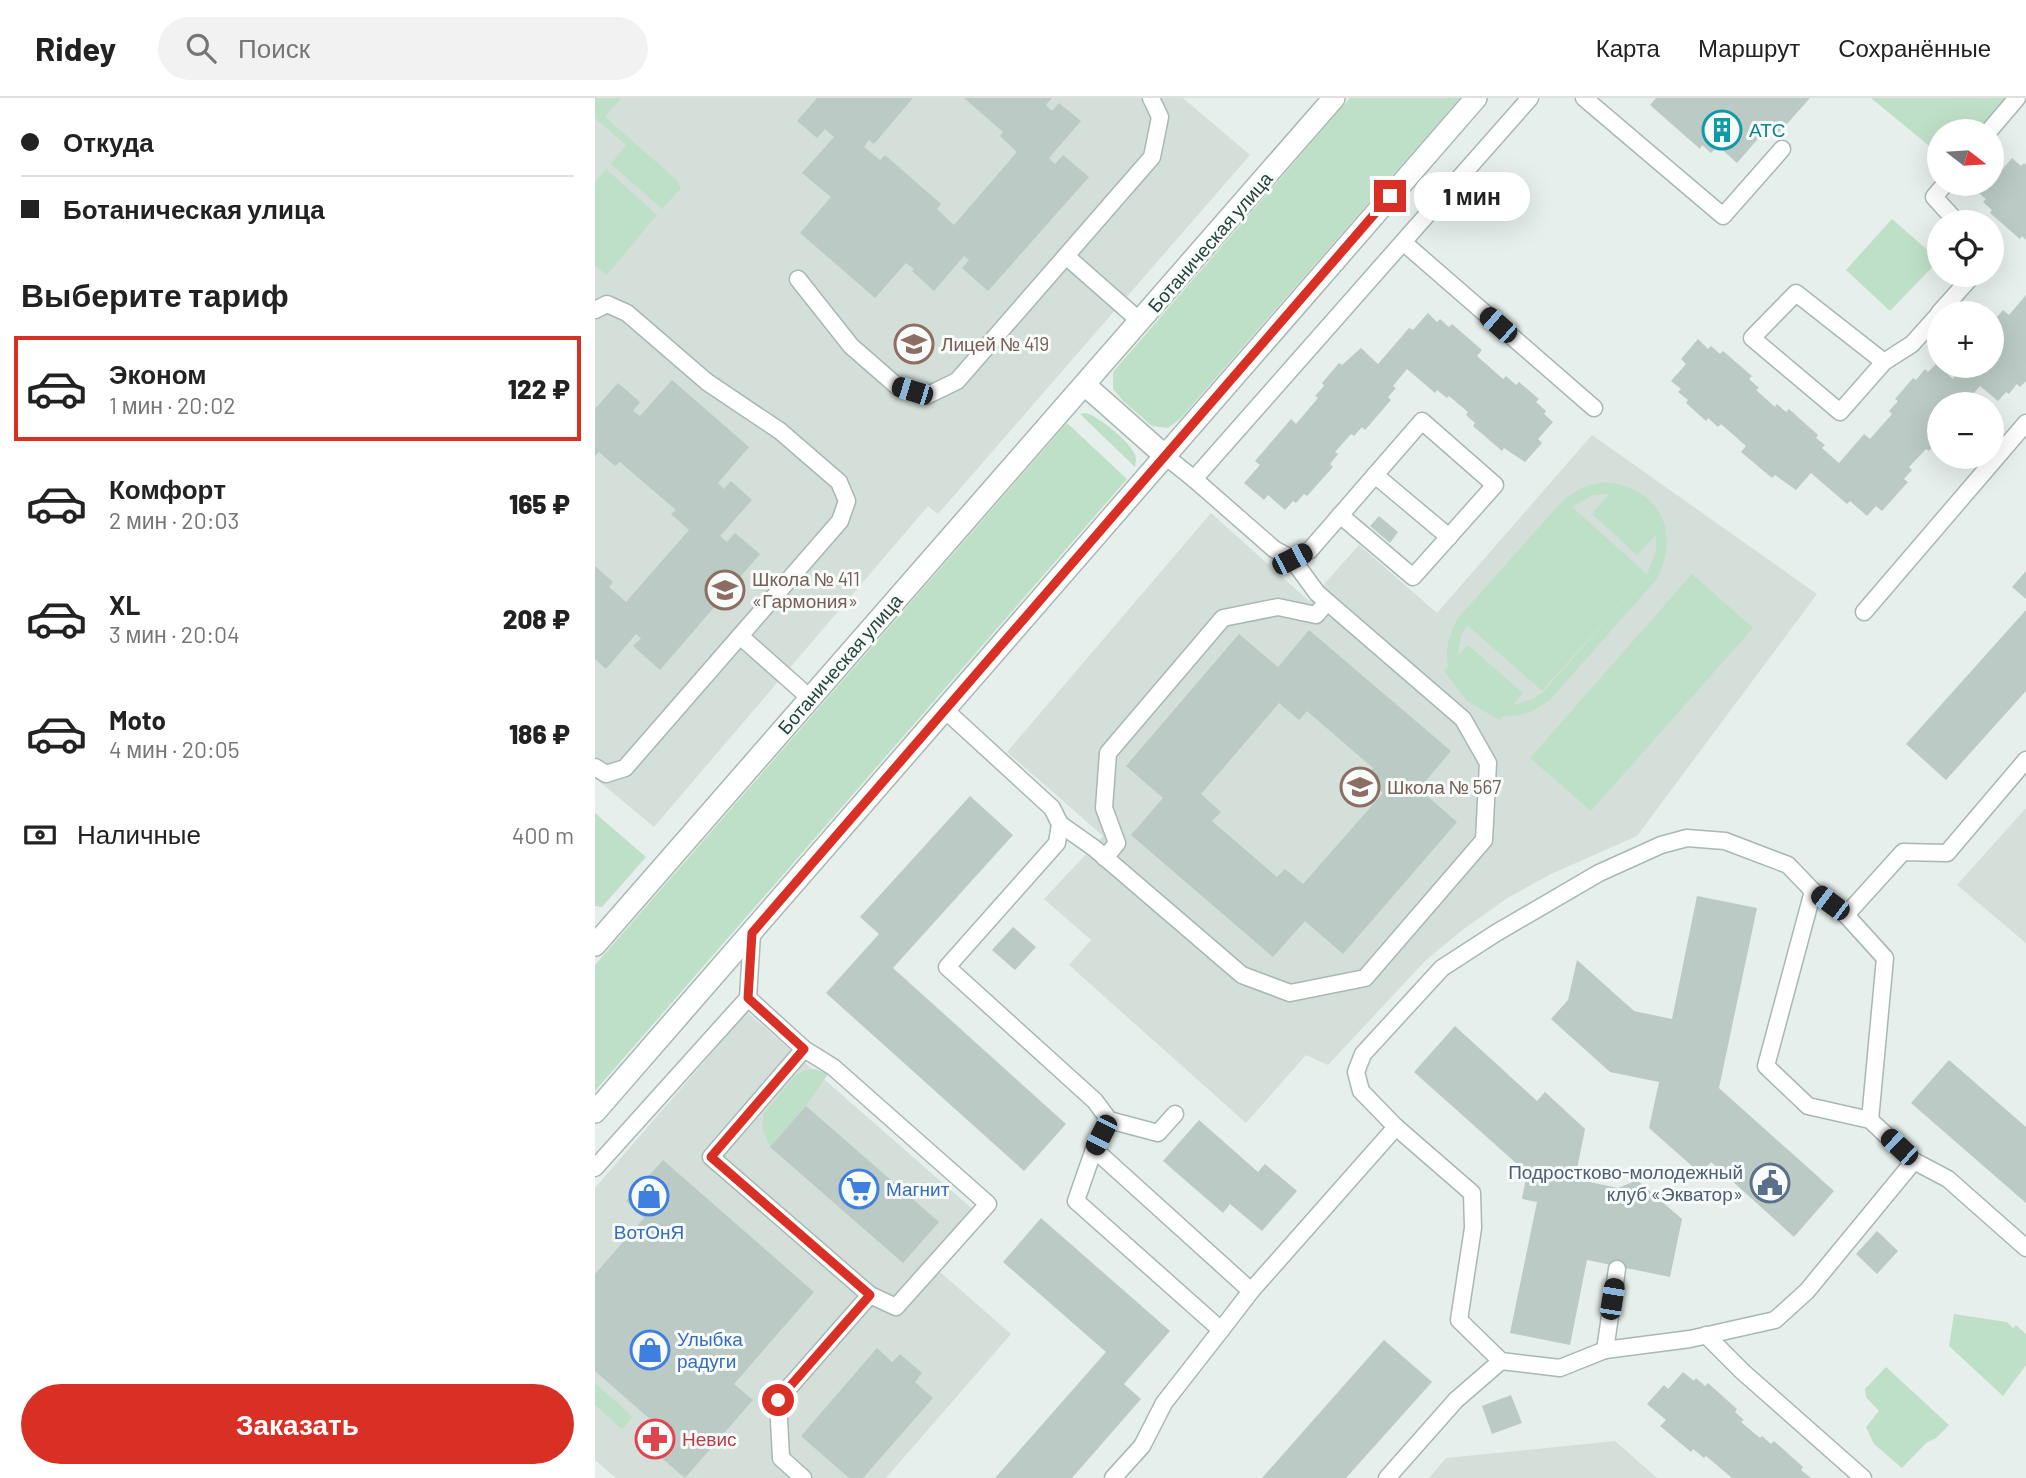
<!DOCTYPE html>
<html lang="ru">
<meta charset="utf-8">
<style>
:root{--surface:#fff;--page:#f2f2f2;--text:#222;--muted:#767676;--line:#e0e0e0;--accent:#d93025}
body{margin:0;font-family:Barlow,sans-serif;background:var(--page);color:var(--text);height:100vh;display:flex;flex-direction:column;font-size:26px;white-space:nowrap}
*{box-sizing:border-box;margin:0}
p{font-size:23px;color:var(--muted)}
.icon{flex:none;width:38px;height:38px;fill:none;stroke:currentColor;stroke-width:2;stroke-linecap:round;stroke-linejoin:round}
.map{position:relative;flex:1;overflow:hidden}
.panel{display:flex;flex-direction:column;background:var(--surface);width:595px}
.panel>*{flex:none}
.banner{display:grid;align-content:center;height:154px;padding:0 21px;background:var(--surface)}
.needle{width:46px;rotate:107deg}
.buttons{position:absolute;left:1332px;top:21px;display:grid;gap:14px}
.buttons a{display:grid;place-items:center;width:77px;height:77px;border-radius:50%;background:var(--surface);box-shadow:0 7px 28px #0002;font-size:35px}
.end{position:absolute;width:32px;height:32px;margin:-16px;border:9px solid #d93025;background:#fff;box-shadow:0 0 0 4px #fff}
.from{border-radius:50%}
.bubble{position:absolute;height:49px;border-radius:24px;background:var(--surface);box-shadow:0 7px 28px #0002;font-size:23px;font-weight:800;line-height:49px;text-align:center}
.car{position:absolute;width:21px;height:42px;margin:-21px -10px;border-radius:9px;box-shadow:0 0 5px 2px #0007;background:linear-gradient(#222 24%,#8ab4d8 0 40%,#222 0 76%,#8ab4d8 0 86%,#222 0)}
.banner b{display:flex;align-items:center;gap:24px;height:66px;font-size:26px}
.banner b+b{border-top:2px solid var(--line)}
.banner i{width:18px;height:18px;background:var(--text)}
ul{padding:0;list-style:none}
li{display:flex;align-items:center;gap:21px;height:105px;margin:0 14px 10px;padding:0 7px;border:4px solid transparent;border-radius:0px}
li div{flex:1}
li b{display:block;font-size:26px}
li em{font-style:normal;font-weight:800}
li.active{border-color:var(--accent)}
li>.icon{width:63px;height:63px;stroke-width:1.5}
h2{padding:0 21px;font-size:32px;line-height:84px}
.pay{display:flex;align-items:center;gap:18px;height:77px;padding:0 21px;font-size:26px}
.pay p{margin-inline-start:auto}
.button{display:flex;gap:14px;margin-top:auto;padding:14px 21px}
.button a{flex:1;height:80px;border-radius:42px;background:var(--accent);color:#fff;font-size:28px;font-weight:800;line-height:80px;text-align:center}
header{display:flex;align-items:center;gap:42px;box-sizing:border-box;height:98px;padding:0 35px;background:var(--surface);border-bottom:2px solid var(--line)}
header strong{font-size:33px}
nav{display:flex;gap:38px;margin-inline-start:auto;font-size:24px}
.search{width:490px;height:63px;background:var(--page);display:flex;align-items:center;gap:18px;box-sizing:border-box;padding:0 24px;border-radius:38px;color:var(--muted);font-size:26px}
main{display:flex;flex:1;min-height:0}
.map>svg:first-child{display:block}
</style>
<header>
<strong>Ridey</strong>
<div class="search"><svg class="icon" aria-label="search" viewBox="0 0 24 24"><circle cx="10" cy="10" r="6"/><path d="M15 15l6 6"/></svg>Поиск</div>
<nav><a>Карта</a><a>Маршрут</a><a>Сохранённые</a></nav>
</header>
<main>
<section class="panel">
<div class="banner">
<b><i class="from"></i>Откуда</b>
<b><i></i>Ботаническая улица</b>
</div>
<h2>Выберите тариф</h2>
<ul>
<li class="active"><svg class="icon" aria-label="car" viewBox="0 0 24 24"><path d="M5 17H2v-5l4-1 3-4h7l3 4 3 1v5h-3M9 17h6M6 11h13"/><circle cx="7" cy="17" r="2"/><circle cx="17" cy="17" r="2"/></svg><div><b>Эконом</b><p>1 мин · 20:02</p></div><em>122 ₽</em></li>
<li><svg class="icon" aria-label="car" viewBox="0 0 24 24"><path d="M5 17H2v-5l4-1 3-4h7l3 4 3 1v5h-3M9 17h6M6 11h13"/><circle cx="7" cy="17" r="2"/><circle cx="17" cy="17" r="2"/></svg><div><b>Комфорт</b><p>2 мин · 20:03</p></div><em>165 ₽</em></li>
<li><svg class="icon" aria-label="car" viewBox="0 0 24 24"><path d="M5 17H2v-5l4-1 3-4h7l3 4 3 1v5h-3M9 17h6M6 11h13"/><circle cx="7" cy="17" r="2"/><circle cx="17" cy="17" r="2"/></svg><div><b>XL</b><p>3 мин · 20:04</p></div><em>208 ₽</em></li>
<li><svg class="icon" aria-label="car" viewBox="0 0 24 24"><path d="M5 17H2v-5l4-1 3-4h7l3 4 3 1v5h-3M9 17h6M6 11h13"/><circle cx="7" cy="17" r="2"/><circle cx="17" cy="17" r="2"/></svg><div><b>Moto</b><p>4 мин · 20:05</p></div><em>186 ₽</em></li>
</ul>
<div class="pay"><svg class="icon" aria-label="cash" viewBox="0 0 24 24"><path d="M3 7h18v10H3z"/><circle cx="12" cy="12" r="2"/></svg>Наличные<p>400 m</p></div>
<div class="button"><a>Заказать</a></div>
</section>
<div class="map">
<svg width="1431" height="1380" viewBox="0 0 1431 1380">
<rect width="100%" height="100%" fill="#e6efeb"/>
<g fill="#d4dfda">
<polygon points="0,0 588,0 655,57 343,416 333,408 59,729 0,680"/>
<polygon points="997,337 1222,496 1042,738 956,776 914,799 870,830 831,862 733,967 711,957 651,1025 474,867 496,842 449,801 508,738 412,654 616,415 714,503 764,447 842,515"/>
<polygon points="1431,710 1431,845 1362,787"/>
<polygon points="152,914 382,1115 337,1167 416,1236 291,1380 21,1380 0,1362 0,1090"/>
<polygon points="1020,1343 1062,1380 834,1380 851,1360"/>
</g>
<g fill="#bfe0c8" fill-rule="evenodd">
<polygon points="0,0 26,0 10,19 84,84 83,86 86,90 67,111 16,66 31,47 0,20"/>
<polygon points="755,0 865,0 585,321 573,330 557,328 528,303 518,291 518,274"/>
<polygon points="1276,0 1412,0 1383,33 1344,33 1344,56"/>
<polygon points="11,71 62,117 12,177 0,168 0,84"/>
<polygon points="1297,121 1344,162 1295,213 1251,172"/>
<path d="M491,315C503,318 531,341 538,353C542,358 541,363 540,369L485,316Z"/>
<polygon points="472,325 532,381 0,993 0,867"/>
<path d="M1011,384C1065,390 1087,435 1061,482L955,602C941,612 926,620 908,618L904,622L872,603L849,573L853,569C850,551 854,536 863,520L969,401C983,391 994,386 1011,384ZM1014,396L997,416L1042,457L1061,437V453L1052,476L977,409L998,397ZM1044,485L948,594L938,601L918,607L928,595L873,547L863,557L866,538L872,527L947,593Z"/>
<polygon points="1097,476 1158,530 996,713 935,660"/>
<polygon points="0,715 51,759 7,809 0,808"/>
<polygon points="220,971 233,976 211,1008 175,1049 167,1030 169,1015 202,976 211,972"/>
<polygon points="1359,1216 1412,1224 1418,1230 1421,1227 1431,1236 1431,1267 1408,1298 1354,1248"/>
<polygon points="1291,1269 1354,1327 1341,1340 1331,1345 1307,1370 1279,1346 1271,1329 1284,1313 1271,1299 1270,1291"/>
<polygon points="0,1285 38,1319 27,1331 0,1307"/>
</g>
<g fill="#bbcac4" fill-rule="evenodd">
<polygon points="222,0 318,0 279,46 274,42 269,49 285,62 290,57 346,106 342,111 359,127 422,54 405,38 408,34 369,0 457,0 451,7 457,13 464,5 486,23 454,60 460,66 468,57 494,79 393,193 367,170 374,162 369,158 339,193 317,173 319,171 311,165 280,200 205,135 236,99 207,75 239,39 230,31 222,40 202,23"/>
<polygon points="1061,0 1215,0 1183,36 1174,28 1142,65 1123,48 1116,55 1107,47 1105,51 1055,7"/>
<polygon points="1417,60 1426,68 1429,65 1431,67 1431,142 1427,138 1425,141 1395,115 1397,112 1388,104 1391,101 1380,92 1386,86 1396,86 1396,73 1402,78"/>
<polygon points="1431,197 1431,283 1425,289 1422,286 1414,296 1411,294 1403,303 1385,288 1372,303 1376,306 1344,306 1344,345 1342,344 1334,353 1331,351 1314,369 1317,372 1309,381 1313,384 1287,413 1281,408 1272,418 1255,403 1252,406 1216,375 1201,392 1180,377 1177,380 1146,354 1151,348 1126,326 1123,329 1113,320 1111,323 1091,305 1093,302 1083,294 1086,291 1076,283 1091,266 1086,261 1103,241 1113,251 1116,248 1125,256 1128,253 1157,278 1154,281 1164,290 1161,292 1180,309 1182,306 1191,314 1194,311 1223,337 1221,340 1230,347 1227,350 1244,365 1269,336 1275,341 1297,316 1294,313 1303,303 1300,301 1318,280 1321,282 1330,271 1333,274 1341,266 1358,281 1369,268 1396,268 1396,226 1408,212 1414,217"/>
<polygon points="833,215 842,224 845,221 854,229 857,226 887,252 882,258 908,281 911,278 921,287 924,284 944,301 941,304 951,313 949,316 958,324 943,341 947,345 930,364 909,350 907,353 878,328 880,325 871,317 873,314 854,298 852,300 842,292 840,295 812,271 798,288 801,290 793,299 796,302 770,332 767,329 759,338 756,336 740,354 743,356 735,366 738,369 712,398 709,396 701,405 698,403 690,412 673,397 669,402 649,385 665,367 660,363 696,321 701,326 723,300 720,298 729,288 727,285 744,265 747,267 766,250 783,266 814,230 818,232"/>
<polygon points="77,282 154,349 123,385 129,391 136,383 157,402 125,438 132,444 140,435 165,456 65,572 38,548 46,540 41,536 11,571 0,561 0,468 18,484 14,489 31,504 94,432 76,416 81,412 25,364 20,368 4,354 0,358 0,311 23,285 45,304 38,313 45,318"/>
<polygon points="784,418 803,434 795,445 775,428"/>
<polygon points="1431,473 1431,501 1417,489"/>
<polygon points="1431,512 1431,593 1351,682 1311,646"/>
<path d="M714,532L856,653L824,691L862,724L748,856L710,823L678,859L536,737L568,700L531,668L644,536L683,569ZM684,605L704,622L712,613L778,670L770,680L788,695L708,786L690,771L682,779L617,723L626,714L606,696Z"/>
<polygon points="375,698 418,737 298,870 471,1026 429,1073 231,895 284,836 265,819"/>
<polygon points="1102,798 1162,810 1124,990 1239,1093 1199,1139 1116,1064 1106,1076 1054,1030 1064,984 1015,974 956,921 973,902 982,862 1039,913 1077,921"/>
<polygon points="418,829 441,849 420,872 397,852"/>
<polygon points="860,928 942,1003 950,994 990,1031 980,1081 1023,1090 1042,1082 1087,1121 1075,1179 992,1162 975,1247 915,1235 942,1104 927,1101 932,1075 819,974"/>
<polygon points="1354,962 1431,1029 1431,1105 1316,1005"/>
<polygon points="211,1008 344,1124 308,1165 175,1049"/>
<polygon points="604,1022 663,1074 670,1066 702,1093 667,1133 635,1106 628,1115 568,1063"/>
<polygon points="68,1062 219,1194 139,1286 158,1302 90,1380 50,1346 64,1329 0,1273 0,1176 49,1120 31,1103"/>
<polygon points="446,1120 575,1233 529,1286 546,1301 477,1380 400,1380 511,1254 408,1164"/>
<polygon points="1282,1133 1303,1153 1282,1176 1261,1156"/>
<polygon points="789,1242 837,1284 751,1380 667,1380"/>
<polygon points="282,1250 297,1264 305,1256 327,1275 320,1284 338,1300 268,1380 254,1380 206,1338"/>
<polygon points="1088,1274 1099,1283 1101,1280 1110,1288 1113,1285 1142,1311 1140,1314 1149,1322 1146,1324 1165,1340 1167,1338 1176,1346 1179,1343 1208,1369 1206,1372 1216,1380 1137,1380 1111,1358 1109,1360 1098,1351 1096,1354 1065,1328 1071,1322 1052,1306 1069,1287 1073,1291"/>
<polygon points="916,1297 927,1325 897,1336 887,1308"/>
</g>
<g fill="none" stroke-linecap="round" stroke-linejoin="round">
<defs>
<g id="service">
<polyline points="989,0 1128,118 1187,51"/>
<polyline points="1394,33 1422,0"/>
<polyline points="1350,86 1339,99 1362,124"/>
<polyline points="808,144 999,310"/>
<polyline points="471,158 546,224"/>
<polyline points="203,181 256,248 303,289 331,298 362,283 557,59 565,19 556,0"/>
<polyline points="0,212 12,206 32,215 112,284 185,333 244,384 252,403 245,423 30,670 11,676 0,669"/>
<polyline points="1344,215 1378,177"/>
<polyline points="1289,264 1201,195 1157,240 1245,314 1289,264 1317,246 1344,216"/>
<polyline points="569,357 599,381 679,451 697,461 715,452 827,323 900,387 818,479 745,417"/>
<polyline points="780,377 854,439"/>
<polyline points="599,381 935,0"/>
<polyline points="1269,514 1431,325"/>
<polyline points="145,538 215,600"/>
<polyline points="350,612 457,710 465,726 462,745 352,869 500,1003 514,1022 563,1035 580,1016"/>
<polyline points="465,726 499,750 647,877 695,895 770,880 889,742 893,665 868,621 722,495 697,461"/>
<polyline points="510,760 522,745 509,710 513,655 628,520 683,509 721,517 732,504"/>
<polyline points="1218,793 1251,817 1290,860 1275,1022"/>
<polyline points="1251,817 1308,754 1352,755 1431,662"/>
<polyline points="153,900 209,951 116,1059 275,1197 183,1302 186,1360 208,1380"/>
<polyline points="209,951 238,969 393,1106 301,1209 275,1197"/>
<polyline points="514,1022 499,1051 481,1103 626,1232 569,1305 547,1348 518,1380"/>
<polyline points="801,1029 766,993 761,974 768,956 847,870 901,835 1004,775 1066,747 1092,740 1130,743 1193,767 1218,793 1171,968 1213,1008 1275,1022 1319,1063 1353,1081 1431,1150"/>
<polyline points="499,1051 656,1193 626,1232"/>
<polyline points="0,1070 153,900 157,835"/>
<polyline points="656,1193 801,1029 877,1095 878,1130 864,1222 906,1263 965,1270 1010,1252 1095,1241 1180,1222 1212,1193 1319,1063"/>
<polyline points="1111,1237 1148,1274 1268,1380"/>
<polyline points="1010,1252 1022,1171"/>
<polyline points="792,1380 861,1302 906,1263"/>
</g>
<g id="minor">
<polyline points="490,287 569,357"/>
<polyline points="0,847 739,0"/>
<polyline points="0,1014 881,0"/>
</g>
</defs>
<use href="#service" stroke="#a8b8b2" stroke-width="19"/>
<use href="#minor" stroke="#a8b8b2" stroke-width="24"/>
<use href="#service" stroke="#fff" stroke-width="16"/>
<use href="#minor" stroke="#fff" stroke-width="21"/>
</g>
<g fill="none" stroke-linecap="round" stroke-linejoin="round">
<polyline stroke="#d93025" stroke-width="9" points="183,1302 275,1197 116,1059 209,951 153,900 157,835 795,98"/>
</g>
<defs>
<symbol id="building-ring" viewBox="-11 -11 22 22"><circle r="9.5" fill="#f7fbf9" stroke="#0f9aa8" stroke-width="1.5"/><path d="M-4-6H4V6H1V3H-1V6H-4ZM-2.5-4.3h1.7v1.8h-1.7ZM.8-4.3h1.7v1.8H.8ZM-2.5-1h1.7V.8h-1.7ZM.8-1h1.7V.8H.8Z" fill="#0f9aa8"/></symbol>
<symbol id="school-ring" viewBox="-11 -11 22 22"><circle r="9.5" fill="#f7fbf9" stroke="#8d6e63" stroke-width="1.5"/><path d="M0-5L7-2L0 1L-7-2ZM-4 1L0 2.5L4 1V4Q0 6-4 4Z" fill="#8d6e63"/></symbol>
<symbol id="civic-ring" viewBox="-11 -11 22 22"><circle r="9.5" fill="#f7fbf9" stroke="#5c6f8a" stroke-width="1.5"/><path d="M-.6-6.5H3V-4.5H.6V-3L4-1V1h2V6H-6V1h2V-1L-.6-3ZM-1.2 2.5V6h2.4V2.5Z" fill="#5c6f8a"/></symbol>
<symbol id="supermarket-ring" viewBox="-11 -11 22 22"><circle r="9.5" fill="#f7fbf9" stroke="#3f7fe0" stroke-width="1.5"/><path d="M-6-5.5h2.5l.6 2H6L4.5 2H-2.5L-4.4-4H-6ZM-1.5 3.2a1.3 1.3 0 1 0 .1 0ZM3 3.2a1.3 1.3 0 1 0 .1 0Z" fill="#3f7fe0"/></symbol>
<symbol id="shop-ring" viewBox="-11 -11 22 22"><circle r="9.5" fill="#f7fbf9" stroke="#3f7fe0" stroke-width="1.5"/><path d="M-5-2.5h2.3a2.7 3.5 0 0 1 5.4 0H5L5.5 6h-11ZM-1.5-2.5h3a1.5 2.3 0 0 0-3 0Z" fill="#3f7fe0"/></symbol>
<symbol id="pharmacy-ring" viewBox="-11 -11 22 22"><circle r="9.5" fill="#f7fbf9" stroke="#e0444e" stroke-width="1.5"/><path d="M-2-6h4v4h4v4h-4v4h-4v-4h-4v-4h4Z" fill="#e0444e"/></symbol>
</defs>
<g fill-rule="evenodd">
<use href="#building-ring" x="1105" y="10" width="44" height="44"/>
<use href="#school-ring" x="297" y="224" width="44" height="44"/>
<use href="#school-ring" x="108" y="470" width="44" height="44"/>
<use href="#school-ring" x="743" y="667" width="44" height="44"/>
<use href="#civic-ring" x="1153" y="1063" width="44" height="44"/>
<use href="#supermarket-ring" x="242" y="1069" width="44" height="44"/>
<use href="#shop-ring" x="32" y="1076" width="44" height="44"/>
<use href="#shop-ring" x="33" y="1230" width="44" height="44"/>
<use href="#pharmacy-ring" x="38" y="1319" width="44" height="44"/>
</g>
<g text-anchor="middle" stroke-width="6" stroke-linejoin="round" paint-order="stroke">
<g font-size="19" fill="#0d838f" stroke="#f7fbf9" text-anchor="start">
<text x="1154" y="39">АТС</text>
</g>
<g font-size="19" fill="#24423a" stroke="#f7fbf9">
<text transform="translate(615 144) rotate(-49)" y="7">Ботаническая улица</text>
<text transform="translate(245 566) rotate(-49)" y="7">Ботаническая улица</text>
</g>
<g font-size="19" fill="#785e54" stroke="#f7fbf9" text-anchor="start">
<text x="346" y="253">Лицей № 419</text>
<text x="157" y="488">Школа № 411<tspan x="157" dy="22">«Гармония»</tspan></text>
<text x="792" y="696">Школа № 567</text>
</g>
<g font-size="19" fill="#4e5e75" stroke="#f7fbf9" text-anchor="end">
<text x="1148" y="1081">Подростково-молодежный<tspan x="1148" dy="22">клуб «Экватор»</tspan></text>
</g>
<g font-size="19" fill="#366cbe" stroke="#f7fbf9" text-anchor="start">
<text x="291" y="1098">Магнит</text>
<text x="54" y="1141" text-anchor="middle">ВотОнЯ</text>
<text x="82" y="1248">Улыбка<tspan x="82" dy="22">радуги</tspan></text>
</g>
<g font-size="19" fill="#be3a42" stroke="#f7fbf9" text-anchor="start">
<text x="87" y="1348">Невис</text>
</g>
</g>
</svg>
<div class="buttons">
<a><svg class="needle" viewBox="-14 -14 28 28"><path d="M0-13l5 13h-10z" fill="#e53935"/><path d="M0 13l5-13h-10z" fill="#767676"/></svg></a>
<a><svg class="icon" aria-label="locate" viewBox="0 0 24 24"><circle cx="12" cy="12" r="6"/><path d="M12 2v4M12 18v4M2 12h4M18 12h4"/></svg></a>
<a>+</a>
<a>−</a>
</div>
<i class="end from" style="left:183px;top:1302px"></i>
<i class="end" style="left:795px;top:98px"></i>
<div class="bubble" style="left:819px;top:74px;width:116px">1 мин</div>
<i class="car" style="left:903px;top:227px;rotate:311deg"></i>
<i class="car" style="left:317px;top:293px;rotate:287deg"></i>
<i class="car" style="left:697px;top:461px;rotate:63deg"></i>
<i class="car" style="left:1235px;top:805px;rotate:307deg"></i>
<i class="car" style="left:506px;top:1037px;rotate:207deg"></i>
<i class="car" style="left:1304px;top:1049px;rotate:313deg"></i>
<i class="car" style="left:1017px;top:1201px;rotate:9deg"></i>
</div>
</main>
